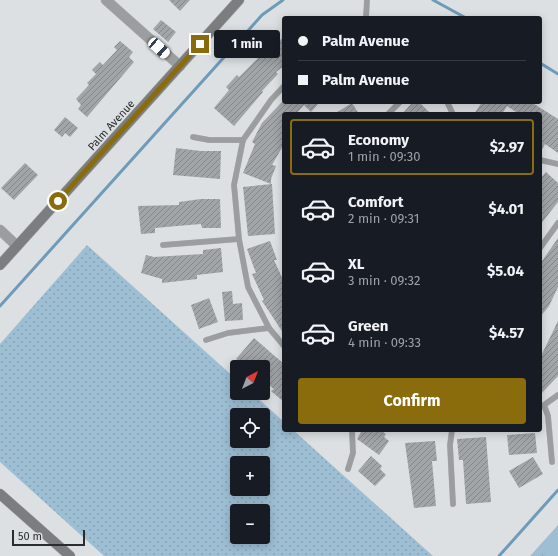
<!DOCTYPE html>
<meta charset="utf-8">
<style>
:root{--surface:#171b24;--page:#242831;--text:#f1f3f6;--muted:#9ea1a6;--line:#363941;--accent:#8b6c0d}
body{margin:0;font-family:"Fira Sans",sans-serif;background:var(--page);color:var(--text);height:100vh;display:flex;flex-direction:column;font-size:15px;white-space:nowrap}
*{box-sizing:border-box;margin:0}
p{font-size:13px;color:var(--muted)}
.icon{flex:none;width:22px;height:22px;fill:none;stroke:currentColor;stroke-width:2;stroke-linecap:round;stroke-linejoin:round}
.map{position:relative;flex:1;overflow:hidden}
.details{position:absolute;left:282px;top:112px;width:260px;height:320px;display:flex;flex-direction:column;background:var(--surface);border-radius:4px;box-shadow:0 2px 10px #0003}
.details>*{flex:none}
.top-card{position:absolute;left:282px;top:16px;width:260px;height:88px;border-radius:4px;box-shadow:0 2px 10px #0003;display:grid;align-content:center;height:88px;padding:0 16px;background:var(--surface)}
.needle{width:26px;rotate:42deg}
.buttons{position:absolute;left:230px;top:360px;display:grid;gap:8px}
.buttons a{display:grid;place-items:center;width:40px;height:40px;border-radius:4px;background:var(--surface);box-shadow:0 2px 10px #0003;font-size:20px}
.scale{position:absolute;left:12px;bottom:10px;width:73px;box-sizing:border-box;padding-left:4px;border:2px solid #2a2c2d;border-top:0;font-size:11px;line-height:14px;white-space:nowrap;color:#2a2c2d;-webkit-text-stroke:3px #dce0e3;paint-order:stroke}
.end{position:absolute;width:18px;height:18px;margin:-9px;border:5px solid #8b6c0d;background:#fff;box-shadow:0 0 0 2px #fff}
.from{border-radius:50%}
.bubble{position:absolute;height:28px;border-radius:4px;background:var(--surface);box-shadow:0 2px 10px #0003;font-size:13px;font-weight:700;line-height:28px;text-align:center}
.car{position:absolute;width:12px;height:24px;margin:-12px -6px;border-radius:5px;box-shadow:0 0 3px 1px #0007;background:linear-gradient(#fff 24%,#345 0 40%,#fff 0 76%,#345 0 86%,#fff 0)}
.top-card b{display:flex;align-items:center;gap:14px;height:38px;font-size:15px}
.top-card b+b{border-top:1px solid var(--line)}
.top-card i{width:10px;height:10px;background:var(--text)}
ul{padding:7px 0 0;list-style:none}
li{display:flex;align-items:center;gap:12px;height:56px;margin:0 8px 6px;padding:0 8px;border:2px solid transparent;border-radius:4px}
li div{flex:1}
li b{display:block;font-size:15px}
li em{font-style:normal;font-weight:700}
li.selected{border-color:var(--accent)}
li>.icon{width:36px;height:36px;stroke-width:1.5}
.cta{display:flex;gap:8px;margin-top:auto;padding:8px 16px}
.cta a{flex:1;height:46px;border-radius:4px;background:var(--accent);color:#fff;font-size:16px;font-weight:700;line-height:46px;text-align:center}
.map>svg:first-child{display:block}
</style>
<div class="map">
<svg width="558" height="556" viewBox="0 0 558 556">
<defs>
<pattern id="grass-dots" width="8" height="8" patternUnits="userSpaceOnUse"><rect width="8" height="8" fill="#9ebed4"/><path d="M2 2h.1M6 6h.1" fill="none" stroke="#88a3b6" stroke-width="1.8" stroke-linecap="round"/></pattern>
<pattern id="park-tufts" width="24" height="20" patternUnits="userSpaceOnUse"><rect width="24" height="20" fill="#9ebed4"/><path d="M3 7l-1-3M5 7V3M7 7l1-3M15 17l-1-3M17 17v-4M19 17l1-3" fill="none" stroke="#88a3b6"/></pattern>
<pattern id="building-hatch" width="6" height="6" patternUnits="userSpaceOnUse"><rect width="6" height="6" fill="#a1a5a8"/><path d="M-1 1l2-2M0 6l6-6M5 7l2-2" fill="none" stroke="#838789"/></pattern>
</defs>
<rect width="100%" height="100%" fill="#dce0e3"/>
<path fill="url(#grass-dots)" fill-rule="evenodd" d="M87,245L237,380V393H252L284,422V430H293L433,556H104L0,462V344ZM237,415H263V441H237ZM237,463H263V489H237ZM237,511H263V537H237Z"/>
<polygon fill="url(#park-tufts)" points="558,525 558,556 530,556"/>
<polygon fill="#9ebed4" points="558,537 558,556 543,556"/>
<g fill="none" stroke-linecap="round" stroke-linejoin="round">
<g stroke="#6e9bb9" stroke-width="3">
<polyline points="433,0 466,18"/>
<polyline points="540,63 558,74"/>
<polyline points="0,306 262,15 283,0"/>
<polyline points="499,556 558,490"/>
</g>
</g>
<g fill="url(#building-hatch)">
<polygon points="169,0 190,0 180,11"/>
<polygon points="161,20 176,32 168,42 153,29"/>
<polygon points="284,37 284,66 276,72 278,74 262,91 263,92 234,126 214,108 229,90 226,87 237,75 239,77 260,56"/>
<polygon points="120,41 133,52 129,57 134,62 87,117 78,109 81,105 76,99 89,85 87,83 96,74 92,70 100,62 103,65 117,50 114,47"/>
<polygon points="282,102 320,102 311,112 304,105 296,114 284,114 284,144 272,165 276,166 271,179 271,184 243,173 255,144 252,142 262,123"/>
<polygon points="413,102 419,102 431,114 402,114"/>
<polygon points="482,102 531,102 558,119 558,153 545,144 540,153 540,114 519,114 507,106 502,114 474,114"/>
<polygon points="352,103 359,114 334,114"/>
<polygon points="65,117 78,128 70,137 65,133 62,137 54,130"/>
<polygon points="176,148 201,151 221,151 220,179 173,175"/>
<polygon points="25,163 38,175 14,200 1,188"/>
<polygon points="546,172 558,183 558,202 540,225 540,179"/>
<polygon points="272,184 275,234 248,236 243,187"/>
<polygon points="201,199 220,199 221,228 202,228 201,224 177,226 155,228 155,233 141,234 138,206 179,205 179,202"/>
<polygon points="558,238 558,287 549,306 540,317 540,264"/>
<polygon points="270,241 277,260 274,260 284,282 284,334 262,301 264,300 252,274 256,273 247,249"/>
<polygon points="221,248 223,272 197,275 197,279 162,283 162,279 141,273 146,255 154,257 203,254 203,250"/>
<polygon points="232,291 233,304 242,303 243,320 225,321 222,292"/>
<polygon points="209,298 218,322 199,329 191,305"/>
<polygon points="558,321 558,376 540,395 540,358"/>
<polygon points="254,338 284,364 284,402 271,391 274,389 263,380 263,367 245,367 236,359"/>
<polygon points="362,430 380,430 386,434 384,437 389,441 379,455 357,439"/>
<polygon points="535,433 537,453 509,455 507,435"/>
<polygon points="486,437 491,502 466,504 463,460 459,460 457,439"/>
<polygon points="435,441 437,461 432,461 436,506 414,508 405,443"/>
<polygon points="371,456 382,466 380,469 386,475 375,486 358,471"/>
<polygon points="533,457 543,474 519,488 509,471"/>
</g>
<g fill="none" stroke-linecap="round" stroke-linejoin="round">
<defs>
<g id="lane">
<polyline points="366,18 367,0"/>
<polyline points="284,86 271,100 243,140 234,185 239,239 248,287 269,328 284,346"/>
<polyline points="447,102 453,114"/>
<polyline points="388,114 400,102"/>
<polyline points="193,137 209,140 243,140"/>
<polyline points="540,160 558,164"/>
<polyline points="163,245 239,239"/>
<polyline points="540,248 558,223"/>
<polyline points="206,340 228,333 269,328"/>
<polyline points="452,430 450,445 453,504"/>
<polyline points="552,462 548,416 544,405 558,395"/>
<polyline points="348,469 353,453 352,430"/>
</g>
<g id="street">
<polyline points="106,0 180,66"/>
<polyline points="0,230 17,246"/>
</g>
<g id="secondary">
<polyline points="0,265 239,0"/>
<polyline points="0,494 70,556"/>
</g>
</defs>
<use href="#lane" stroke="#b8bcbf" stroke-width="6"/>
<use href="#street" stroke="#b8bcbf" stroke-width="11"/>
<use href="#secondary" stroke="#b8bcbf" stroke-width="11"/>
<use href="#lane" stroke="#9b9d9e" stroke-width="5.5"/>
<use href="#street" stroke="#9b9d9e" stroke-width="10"/>
<use href="#secondary" stroke="#7b7d7f" stroke-width="10"/>
</g>
<g fill="none" stroke-linecap="round" stroke-linejoin="round">
<polyline stroke="#8b6c0d" stroke-width="5" points="58,201 200,44"/>
</g>
<g text-anchor="middle" stroke-width="3" stroke-linejoin="round" paint-order="stroke">
<g font-size="11" fill="#2a2c2d" stroke="#dce0e3">
<text transform="translate(111 125) rotate(-48)" y="4">Palm Avenue</text>
</g>
</g>
</svg>
<div class="buttons">
<a><svg class="needle" viewBox="-14 -14 28 28"><path d="M0-13l5 13h-10z" fill="#e53935"/><path d="M0 13l5-13h-10z" fill="#9ea1a6"/></svg></a>
<a><svg class="icon" aria-label="locate" viewBox="0 0 24 24"><circle cx="12" cy="12" r="6"/><path d="M12 2v4M12 18v4M2 12h4M18 12h4"/></svg></a>
<a>+</a>
<a>−</a>
</div>
<div class="scale">50 m</div>
<i class="end from" style="left:58px;top:201px"></i>
<i class="end" style="left:200px;top:44px"></i>
<div class="bubble" style="left:214px;top:30px;width:66px">1 min</div>
<i class="car" style="left:159px;top:48px;rotate:132deg"></i>
<div class="top-card">
<b><i class="from"></i>Palm Avenue</b>
<b><i></i>Palm Avenue</b>
</div>
<section class="details">
<ul>
<li class="selected"><svg class="icon" aria-label="car" viewBox="0 0 24 24"><path d="M5 17H2v-5l4-1 3-4h7l3 4 3 1v5h-3M9 17h6M6 11h13"/><circle cx="7" cy="17" r="2"/><circle cx="17" cy="17" r="2"/></svg><div><b>Economy</b><p>1 min · 09:30</p></div><em>$2.97</em></li>
<li><svg class="icon" aria-label="car" viewBox="0 0 24 24"><path d="M5 17H2v-5l4-1 3-4h7l3 4 3 1v5h-3M9 17h6M6 11h13"/><circle cx="7" cy="17" r="2"/><circle cx="17" cy="17" r="2"/></svg><div><b>Comfort</b><p>2 min · 09:31</p></div><em>$4.01</em></li>
<li><svg class="icon" aria-label="car" viewBox="0 0 24 24"><path d="M5 17H2v-5l4-1 3-4h7l3 4 3 1v5h-3M9 17h6M6 11h13"/><circle cx="7" cy="17" r="2"/><circle cx="17" cy="17" r="2"/></svg><div><b>XL</b><p>3 min · 09:32</p></div><em>$5.04</em></li>
<li><svg class="icon" aria-label="car" viewBox="0 0 24 24"><path d="M5 17H2v-5l4-1 3-4h7l3 4 3 1v5h-3M9 17h6M6 11h13"/><circle cx="7" cy="17" r="2"/><circle cx="17" cy="17" r="2"/></svg><div><b>Green</b><p>4 min · 09:33</p></div><em>$4.57</em></li>
</ul>
<div class="cta"><a>Confirm</a></div>
</section>
</div>
